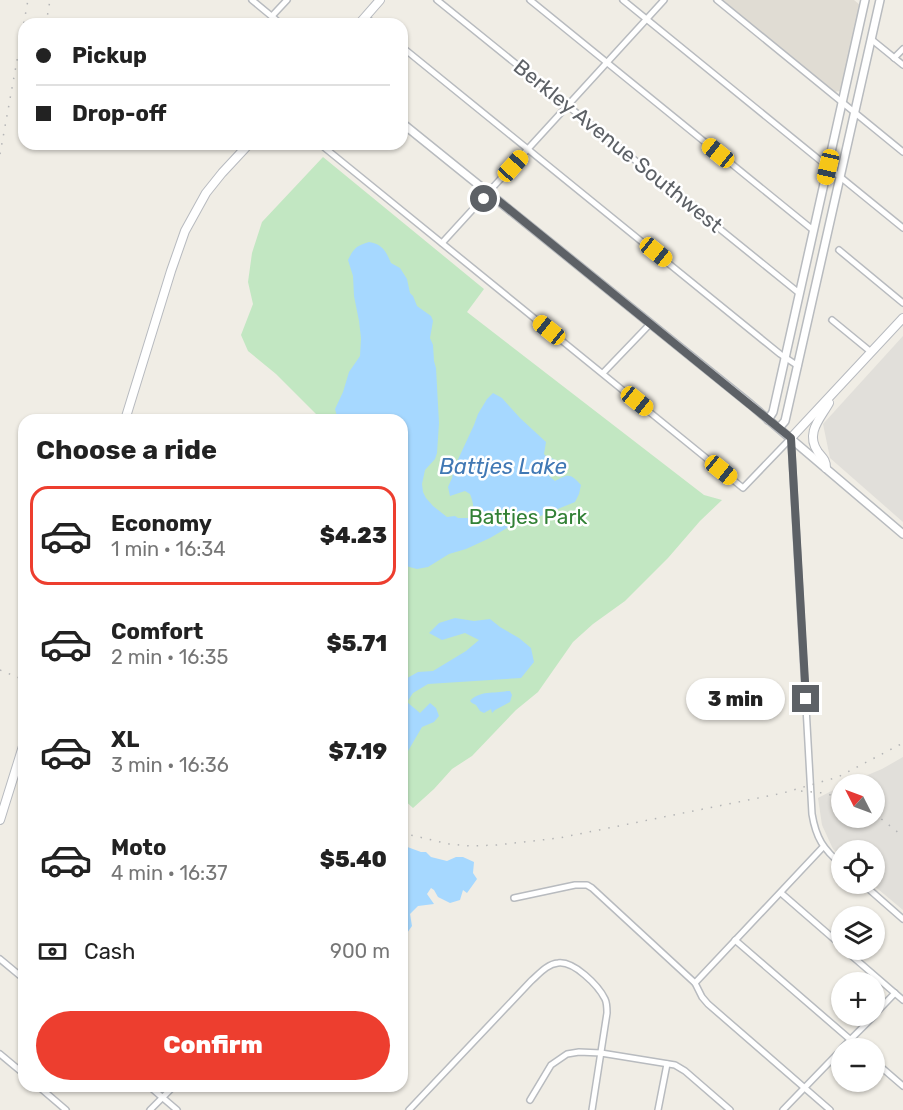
<!DOCTYPE html>
<meta charset="utf-8">
<style>
:root{--surface:#fff;--page:#f6f6f6;--text:#222;--muted:#767676;--line:#e0e0e0;--accent:#ed3e2f}
body{margin:0;font-family:Rubik,sans-serif;background:var(--page);color:var(--text);height:100vh;display:flex;flex-direction:column;font-size:22px;white-space:nowrap}
*{box-sizing:border-box;margin:0}
p{font-size:20px;color:var(--muted)}
.icon{flex:none;width:33px;height:33px;fill:none;stroke:currentColor;stroke-width:2;stroke-linecap:round;stroke-linejoin:round}
.map{position:relative;flex:1;overflow:hidden}
.sheet{position:absolute;left:18px;top:414px;width:390px;height:678px;display:flex;flex-direction:column;background:var(--surface);border-radius:18px;box-shadow:0 2px 4px #0004}
.sheet>*{flex:none}
.hud{position:absolute;left:18px;top:18px;width:390px;height:132px;border-radius:18px;box-shadow:0 2px 4px #0004;display:grid;align-content:center;height:132px;padding:0 18px;background:var(--surface)}
.needle{width:39px;rotate:312deg}
.fabs{position:absolute;left:831px;top:774px;display:grid;gap:12px}
.fabs a{display:grid;place-items:center;width:54px;height:54px;border-radius:50%;background:var(--surface);box-shadow:0 2px 4px #0004;font-size:30px}
.end{position:absolute;width:27px;height:27px;margin:-14px;border:8px solid #5d6166;background:#fff;box-shadow:0 0 0 3px #fff}
.from{border-radius:50%}
.bubble{position:absolute;height:42px;border-radius:21px;background:var(--surface);box-shadow:0 2px 4px #0004;font-size:20px;font-weight:800;line-height:42px;text-align:center}
.car{position:absolute;width:18px;height:36px;margin:-18px -9px;border-radius:8px;box-shadow:0 0 4px 2px #0007;background:linear-gradient(#f5c518 24%,#345 0 40%,#f5c518 0 76%,#345 0 86%,#f5c518 0)}
.hud b{display:flex;align-items:center;gap:21px;height:57px;font-size:22px}
.hud b+b{border-top:2px solid var(--line)}
.hud i{width:15px;height:15px;background:var(--text)}
ul{padding:0;list-style:none}
li{display:flex;align-items:center;gap:18px;height:99px;margin:0 12px 9px;padding:0 6px;border:3px solid transparent;border-radius:18px}
li div{flex:1}
li b{display:block;font-size:22px}
li em{font-style:normal;font-weight:800}
li.current{border-color:var(--accent)}
li>.icon{width:54px;height:54px;stroke-width:1.5}
h2{padding:0 18px;font-size:27px;line-height:72px}
.pay{display:flex;align-items:center;gap:15px;height:66px;padding:0 18px;font-size:22px}
.pay p{margin-inline-start:auto}
.action{display:flex;gap:12px;margin-top:auto;padding:12px 18px}
.action a{flex:1;height:69px;border-radius:36px;background:var(--accent);color:#fff;font-size:24px;font-weight:800;line-height:69px;text-align:center}
.map>svg:first-child{display:block}
</style>
<div class="map">
<svg width="903" height="1110" viewBox="0 0 903 1110">
<rect width="100%" height="100%" fill="#f0ede5"/>
<g fill="#e1dfda">
<polygon points="903,336 903,522 830,458 823,424"/>
<polygon points="903,757 903,910 872,884 874,884 874,850 842,850 841,857 833,849 822,825 818,798 841,786 842,818 874,818 874,784 846,784 882,769"/>
</g>
<polygon fill="#e0dcd3" points="722,0 854,0 860,5 841,91 834,92"/>
<polygon fill="#c2e7c2" points="323,157 484,289 467,312 704,495 722,500 700,521 668,558 625,601 593,624 573,642 538,692 516,710 472,756 452,769 434,789 413,808 402,798 402,420 322,420 276,374 248,351 241,335 253,304 248,282 252,253 262,222"/>
<g fill="#a6d8ff">
<path d="M369,242C382,244 386,251 391,263L400,268L407,279L410,293L413,296L417,306L431,316L433,321L430,338L433,345L434,361L436,368L439,423L437,453L435,459L425,470L422,484L423,492L426,498L433,506L447,517L455,516L458,518H469C476,511 473,502 470,494L465,491L450,496L448,487L452,478L454,468L474,425L478,414L487,399L493,393L502,398L520,418L546,442L544,454L547,457L554,459L548,472L549,476L555,481C569,474 570,473 581,485L579,494L575,502L533,519L519,522L514,529L507,528L490,538L466,549L449,554L428,567L417,569L402,565V420H338L335,409L343,392L349,372L360,356L361,338L359,321L354,296L353,276L348,260C354,248 356,246 369,242Z"/>
<polygon points="455,618 474,621 490,619 500,627 519,638 531,648 534,662 521,678 428,684 413,693 407,702 420,713 430,703 436,708 439,716 434,722 422,727 408,751 405,752 402,760 402,681 418,672 433,671 466,651 479,640 465,633 442,640 429,633 439,623"/>
<path d="M507,691H510L512,695L510,702L495,710L492,713L491,709L484,713L480,711L476,705L472,703L470,701C480,690 494,694 507,691Z"/>
<polygon points="402,845 421,852 426,852 431,857 447,861 456,857 463,857 474,862 473,873 477,879 467,893 463,890 460,900 450,903 438,897 434,890 431,888 427,894 434,904 418,906 410,914 412,926 402,940"/>
</g>
<g fill="none" stroke-linecap="round" stroke-linejoin="round">
<defs>
<g id="minor">
<polyline points="252,0 281,24"/>
<polyline points="437,0 799,293"/>
<polyline points="530,0 813,230"/>
<polyline points="623,0 903,228"/>
<polyline points="717,0 903,152"/>
<polyline points="272,16 287,0"/>
<polyline points="365,17 374,24"/>
<polyline points="871,39 903,65"/>
<polyline points="402,47 780,354 798,366"/>
<polyline points="894,58 903,49"/>
<polyline points="320,144 743,488 791,438"/>
<polyline points="442,243 664,0"/>
<polyline points="839,250 903,303"/>
<polyline points="832,320 871,352"/>
<polyline points="603,373 650,324"/>
<path d="M791,439L812,814C816,838 823,849 842,865"/>
<polyline points="863,884 903,919"/>
<polyline points="781,893 842,946"/>
<polyline points="514,898 575,885 587,885 592,888 695,983 702,997 708,1004 830,1110"/>
<polyline points="735,940 860,1048"/>
<polyline points="845,950 903,1000"/>
<polyline points="0,959 24,979"/>
<polyline points="695,983 823,847"/>
<polyline points="874,1015 895,993"/>
<polyline points="842,1048 874,1016"/>
<polyline points="0,1054 24,1074"/>
<polyline points="874,1061 903,1086"/>
<polyline points="38,1086 66,1110"/>
<polyline points="149,1086 177,1110"/>
<polyline points="530,1100 551,1065 567,1054 579,1052 601,1053 675,1065 685,1071 730,1110"/>
<polyline points="150,1110 174,1086"/>
<path d="M409,1110L531,981C539,974 547,964 558,963C574,961 598,985 605,999C607,1003 607,1008 607,1013L592,1110"/>
<polyline points="658,1110 667,1064"/>
<polyline points="783,1110 842,1049"/>
</g>
<g id="tertiary">
<polyline points="402,123 750,404 903,534"/>
<polyline points="768,420 773,412 865,0"/>
<polyline points="779,428 785,421 880,0"/>
</g>
<g id="secondary">
<polyline points="359,24 380,0"/>
<polyline points="125,420 171,271 185,231 206,193 222,173 249,144"/>
<polyline points="791,438 903,318"/>
<path d="M826,468C826,460 823,458 818,452C805,433 820,419 829,403"/>
<polyline points="0,820 24,743"/>
</g>
</defs>
<use href="#minor" stroke="#b8bbbf" stroke-width="8"/>
<use href="#tertiary" stroke="#b8bbbf" stroke-width="10"/>
<use href="#secondary" stroke="#b7babf" stroke-width="10"/>
<use href="#minor" stroke="#fff" stroke-width="5"/>
<use href="#tertiary" stroke="#fff" stroke-width="7"/>
<use href="#secondary" stroke="#fff" stroke-width="8"/>
<g stroke="#b4b5b6" stroke-width="1.5" stroke-dasharray="1.5 8" stroke-linecap="butt">
<polyline points="46,24 50,0"/>
<polyline points="0,154 28,0"/>
<polyline points="0,670 24,680"/>
<polyline points="801,791 823,793 842,798"/>
<polyline points="874,813 900,834"/>
<polyline points="402,833 449,844 471,846 497,845 559,838 783,793 838,777 903,743"/>
</g>
</g>
<g fill="none" stroke-linecap="round" stroke-linejoin="round">
<polyline stroke="#5d6166" stroke-width="8" points="484,199 489,193 791,438 806,699"/>
</g>
<g text-anchor="middle" stroke-width="5" stroke-linejoin="round" paint-order="stroke">
<g font-size="21" fill="#5d6166" stroke="#fff">
<text transform="translate(618 146) rotate(39)" y="7">Berkley Avenue Southwest</text>
</g>
<g font-size="21" fill="#328136" stroke="#fff">
<text x="528" y="524">Battjes Park</text>
</g>
<g font-size="22" font-style="italic" fill="#4078b4" stroke="#fff">
<text x="503" y="474">Battjes Lake</text>
</g>
</g>
</svg>
<div class="fabs">
<a><svg class="needle" viewBox="-14 -14 28 28"><path d="M0-13l5 13h-10z" fill="#e53935"/><path d="M0 13l5-13h-10z" fill="#767676"/></svg></a>
<a><svg class="icon" aria-label="locate" viewBox="0 0 24 24"><circle cx="12" cy="12" r="6"/><path d="M12 2v4M12 18v4M2 12h4M18 12h4"/></svg></a>
<a><svg class="icon" aria-label="layers" viewBox="0 0 24 24"><path d="M12 4l9 5-9 5-9-5zM3 14l9 5 9-5"/></svg></a>
<a>+</a>
<a>−</a>
</div>
<i class="end from" style="left:484px;top:199px"></i>
<i class="end" style="left:806px;top:699px"></i>
<div class="bubble" style="left:686px;top:678px;width:99px">3 min</div>
<i class="car" style="left:718px;top:153px;rotate:309deg"></i>
<i class="car" style="left:513px;top:166px;rotate:42deg"></i>
<i class="car" style="left:828px;top:167px;rotate:193deg"></i>
<i class="car" style="left:656px;top:252px;rotate:129deg"></i>
<i class="car" style="left:549px;top:330px;rotate:309deg"></i>
<i class="car" style="left:637px;top:401px;rotate:129deg"></i>
<i class="car" style="left:721px;top:470px;rotate:129deg"></i>
<div class="hud">
<b><i class="from"></i>Pickup</b>
<b><i></i>Drop-off</b>
</div>
<section class="sheet">
<h2>Choose a ride</h2>
<ul>
<li class="current"><svg class="icon" aria-label="car" viewBox="0 0 24 24"><path d="M5 17H2v-5l4-1 3-4h7l3 4 3 1v5h-3M9 17h6M6 11h13"/><circle cx="7" cy="17" r="2"/><circle cx="17" cy="17" r="2"/></svg><div><b>Economy</b><p>1 min · 16:34</p></div><em>$4.23</em></li>
<li><svg class="icon" aria-label="car" viewBox="0 0 24 24"><path d="M5 17H2v-5l4-1 3-4h7l3 4 3 1v5h-3M9 17h6M6 11h13"/><circle cx="7" cy="17" r="2"/><circle cx="17" cy="17" r="2"/></svg><div><b>Comfort</b><p>2 min · 16:35</p></div><em>$5.71</em></li>
<li><svg class="icon" aria-label="car" viewBox="0 0 24 24"><path d="M5 17H2v-5l4-1 3-4h7l3 4 3 1v5h-3M9 17h6M6 11h13"/><circle cx="7" cy="17" r="2"/><circle cx="17" cy="17" r="2"/></svg><div><b>XL</b><p>3 min · 16:36</p></div><em>$7.19</em></li>
<li><svg class="icon" aria-label="car" viewBox="0 0 24 24"><path d="M5 17H2v-5l4-1 3-4h7l3 4 3 1v5h-3M9 17h6M6 11h13"/><circle cx="7" cy="17" r="2"/><circle cx="17" cy="17" r="2"/></svg><div><b>Moto</b><p>4 min · 16:37</p></div><em>$5.40</em></li>
</ul>
<div class="pay"><svg class="icon" aria-label="cash" viewBox="0 0 24 24"><path d="M3 7h18v10H3z"/><circle cx="12" cy="12" r="2"/></svg>Cash<p>900 m</p></div>
<div class="action"><a>Confirm</a></div>
</section>
</div>
